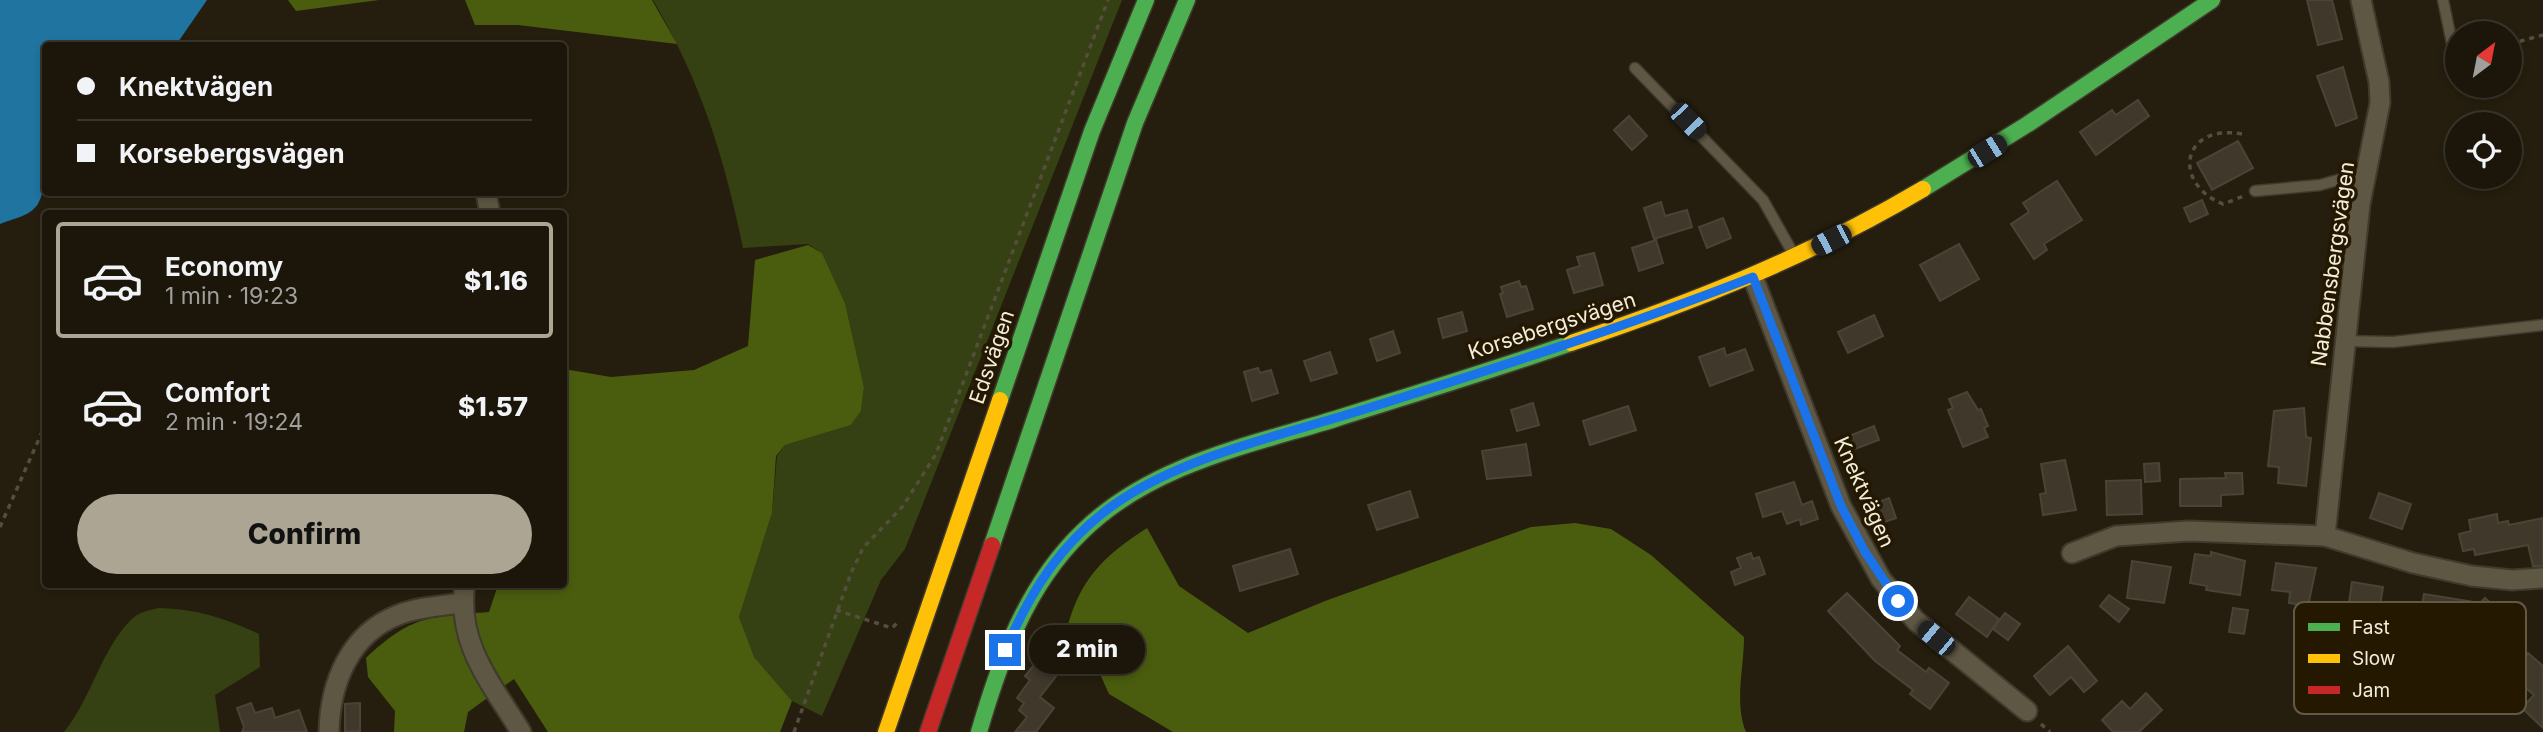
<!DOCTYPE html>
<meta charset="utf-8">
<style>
:root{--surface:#1c160a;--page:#251f13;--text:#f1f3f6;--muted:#a09f9c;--line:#3a352b;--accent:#aca594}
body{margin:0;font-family:Inter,sans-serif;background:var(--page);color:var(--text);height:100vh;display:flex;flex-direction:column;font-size:26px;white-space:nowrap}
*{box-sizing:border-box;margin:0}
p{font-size:23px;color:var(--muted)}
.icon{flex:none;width:38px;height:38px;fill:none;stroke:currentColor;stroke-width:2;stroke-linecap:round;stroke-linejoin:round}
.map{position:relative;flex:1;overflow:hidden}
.sheet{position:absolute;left:42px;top:210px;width:525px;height:378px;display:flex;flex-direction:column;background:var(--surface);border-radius:7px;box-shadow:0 4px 10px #0003,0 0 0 2px var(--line)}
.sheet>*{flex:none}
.hud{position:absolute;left:42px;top:42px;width:525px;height:154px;border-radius:7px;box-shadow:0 4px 10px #0003,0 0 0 2px var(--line);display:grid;align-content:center;height:154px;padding:0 35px;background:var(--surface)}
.needle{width:46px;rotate:32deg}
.buttons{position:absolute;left:2445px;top:21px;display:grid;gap:14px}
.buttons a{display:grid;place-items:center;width:77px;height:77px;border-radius:50%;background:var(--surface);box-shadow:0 4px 10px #0003,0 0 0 2px var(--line);font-size:35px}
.end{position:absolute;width:32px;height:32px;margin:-16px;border:9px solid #1a73e8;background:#fff;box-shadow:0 0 0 4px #fff}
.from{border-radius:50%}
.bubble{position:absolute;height:49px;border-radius:24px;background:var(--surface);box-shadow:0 4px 10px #0003,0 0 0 2px var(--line);font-size:23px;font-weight:800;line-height:49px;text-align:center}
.car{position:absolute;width:21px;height:42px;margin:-21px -10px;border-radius:9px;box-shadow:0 0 5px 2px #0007;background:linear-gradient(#222 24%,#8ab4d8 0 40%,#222 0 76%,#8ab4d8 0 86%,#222 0)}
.hud b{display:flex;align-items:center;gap:24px;height:66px;font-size:26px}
.hud b+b{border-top:2px solid var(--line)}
.hud i{width:18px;height:18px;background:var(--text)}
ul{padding:12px 0 0;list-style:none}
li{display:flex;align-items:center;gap:21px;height:116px;margin:0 14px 10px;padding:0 21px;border:4px solid transparent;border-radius:7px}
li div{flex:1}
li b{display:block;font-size:26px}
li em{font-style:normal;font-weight:800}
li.on{border-color:var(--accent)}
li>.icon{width:63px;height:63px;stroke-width:1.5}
.primary-button{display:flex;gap:14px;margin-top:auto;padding:14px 35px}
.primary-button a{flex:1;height:80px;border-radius:42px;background:var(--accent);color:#111;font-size:28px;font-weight:800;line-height:80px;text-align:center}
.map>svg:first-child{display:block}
</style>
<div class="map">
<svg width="2543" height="732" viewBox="0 0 2543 732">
<rect width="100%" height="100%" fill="#251e0e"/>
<g fill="#354112">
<path d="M653,0H1122L905,549L881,580L822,716L792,701L753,656L739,617L772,513L777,456L785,445L851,425L861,411L864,387L845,303L822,253L808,244L743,248C724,156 701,82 653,0Z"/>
<path d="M159,608C197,609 225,618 259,634L260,667L215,695L220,732H64C92,698 101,648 133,618C139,612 151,610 159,608Z"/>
</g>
<g fill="#4a5d0e">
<polygon points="288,0 379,0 296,11"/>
<polygon points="465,0 652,0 677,44 518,25 475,25"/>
<path d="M808,245L822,253L845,303L864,387L861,411L851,425L785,445L776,456L772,513L739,617L754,657L792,701L780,732H548L514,679L468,712L464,732H394L395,711L368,677L366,658C412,615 428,617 489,612L498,585L564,584V369L611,377L694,370L748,346L755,260Z"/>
<path d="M1575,523L1611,529L1651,555L1744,637C1744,669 1734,703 1746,732H1173L1109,694L1091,654L1066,633C1078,581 1103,556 1147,528L1179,586L1248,633L1325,601L1531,527Z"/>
</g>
<path fill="#1f74a0" d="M0,0H207L176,45L46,46C46,77 53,181 38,204C29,217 14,218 0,224Z"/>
<g fill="#3f382b" stroke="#4a4437" stroke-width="2">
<polygon points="2307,0 2332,0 2342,39 2318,45"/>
<polygon points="2343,67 2357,118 2336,126 2317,76"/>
<polygon points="2138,100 2149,116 2096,155 2080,132 2112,110 2116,115"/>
<polygon points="1629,116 1647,136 1632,150 1614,130"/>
<polygon points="2238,141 2253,168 2212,190 2197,163"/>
<polygon points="2057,181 2082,220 2044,244 2047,250 2034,259 2011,224 2029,212 2023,203"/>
<polygon points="2202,200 2208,214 2190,222 2184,208"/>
<polygon points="1661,202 1665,216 1687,210 1692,227 1654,239 1644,208"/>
<polygon points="1723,218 1731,238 1707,248 1699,227"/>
<polygon points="1656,240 1663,263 1639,271 1632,248"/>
<polygon points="1959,244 1979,279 1940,301 1920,265"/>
<polygon points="1594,253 1603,285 1574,293 1567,270 1580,266 1577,257"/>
<polygon points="1519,281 1521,287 1526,286 1533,309 1507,317 1500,294 1503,293 1501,287"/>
<polygon points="1462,312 1467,331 1443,338 1438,319"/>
<polygon points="1874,315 1883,336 1848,353 1838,332"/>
<polygon points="1393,331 1400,353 1377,361 1370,339"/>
<polygon points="1724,348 1726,356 1745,349 1753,370 1710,386 1699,357"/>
<polygon points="1330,352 1337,373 1311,381 1304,361"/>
<polygon points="1258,368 1260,373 1271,370 1278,393 1252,401 1244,372"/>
<polygon points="1967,392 1978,410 1981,409 1988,426 1984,428 1988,437 1963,447 1948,410 1953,408 1949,399"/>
<polygon points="1533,403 1539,425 1517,431 1511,410"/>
<polygon points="1628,406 1636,430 1590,445 1583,421"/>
<polygon points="2304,408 2306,437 2311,438 2306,486 2278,483 2279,467 2268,466 2274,411"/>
<polygon points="1874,426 1879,440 1855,449 1849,436"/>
<polygon points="1526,444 1531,475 1487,479 1482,451"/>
<polygon points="2065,460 2076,510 2043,515 2040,494 2046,493 2041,464"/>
<polygon points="2159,463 2160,481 2145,482 2144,464"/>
<polygon points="2225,473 2242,473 2243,494 2221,495 2221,506 2180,506 2180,479 2226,478"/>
<polygon points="2141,480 2142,514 2107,515 2106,481"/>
<polygon points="1794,482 1802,505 1812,501 1818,519 1801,525 1800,519 1787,524 1782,511 1763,517 1756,494"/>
<polygon points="1410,491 1418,517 1377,530 1368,505"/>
<polygon points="2379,493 2411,504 2402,529 2370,518"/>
<polygon points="1889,498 1896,518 1872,526 1865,507"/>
<polygon points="2497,514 2498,523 2508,521 2509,525 2543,518 2543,566 2533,566 2528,545 2475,555 2474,549 2463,551 2459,534 2471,531 2469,520"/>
<polygon points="1290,549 1298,574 1240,591 1233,566"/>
<polygon points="2211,552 2245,561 2240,595 2206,590 2207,586 2190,583 2195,554 2211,556"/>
<polygon points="1751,553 1753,559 1759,557 1765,574 1735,585 1731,572 1741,568 1737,558"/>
<polygon points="2132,561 2171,567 2164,603 2127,598"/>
<polygon points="2276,563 2316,568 2308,606 2289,603 2290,592 2272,590"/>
<polygon points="2352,582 2383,587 2379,613 2348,609"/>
<polygon points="1847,593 1900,646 1897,650 1926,672 1929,668 1949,683 1930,709 1910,694 1913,690 1875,661 1828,611"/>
<polygon points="2424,594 2480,603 2485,598 2497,609 2482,625 2458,603 2452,643 2439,641 2438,646 2417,643 2418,634 2379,629 2382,607 2421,612"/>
<polygon points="2109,595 2129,609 2119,622 2100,606"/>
<polygon points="1969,597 1999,619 1987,637 1956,614"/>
<polygon points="2233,608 2248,610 2244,634 2229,632"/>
<polygon points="2005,613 2020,624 2008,640 1993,629"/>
<polygon points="2496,634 2524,659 2528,653 2543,666 2543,728 2522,708 2534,695 2510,675 2502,684 2482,666 2492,654 2485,647"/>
<polygon points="2068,646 2097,681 2084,692 2071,677 2050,695 2034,676"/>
<polygon points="1038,660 1057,675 1040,697 1054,708 1036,732 1015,732 1027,717 1019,710 1024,703 1017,698 1030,680 1025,676"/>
<polygon points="2146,693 2162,710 2139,732 2113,732 2102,720 2122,701 2130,709"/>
<polygon points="251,703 255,713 272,708 275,718 299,710 307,732 242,732 244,727 237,708"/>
<polygon points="360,703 360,731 345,732 345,704"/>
</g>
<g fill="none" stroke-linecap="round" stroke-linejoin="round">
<defs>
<g id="lane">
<polyline points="2443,0 2455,58"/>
<polyline points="1635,68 1763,200 1794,255"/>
<polyline points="2255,191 2320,185 2352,176 2365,179"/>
<polyline points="2345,341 2393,342 2543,325"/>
</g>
<g id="street">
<polyline points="486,192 490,214"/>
<polyline points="1753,277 1841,506 1881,579 1916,621 2027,711"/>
<polyline points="2325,536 2360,204 2380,103 2379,82 2361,0"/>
<polyline points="2072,553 2116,536 2189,531 2325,536 2413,563 2472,576 2512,580 2543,578"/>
<path d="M465,584C456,644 492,684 521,732"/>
<path d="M329,732C330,684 349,634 398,615C418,607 441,606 462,603"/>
</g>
<g id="fast">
<polyline points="1923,189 2028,124 2212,0"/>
<polyline points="1000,400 1092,131 1146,0"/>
<polyline points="992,545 1135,123 1187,0"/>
<path d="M979,732C1000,660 1026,586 1082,532C1150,465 1247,446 1335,419C1414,394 1493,370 1571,343"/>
</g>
<g id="slow">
<path d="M1571,343C1694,302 1812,255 1923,189"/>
<polyline points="886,732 1000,400"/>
</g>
<polyline id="jam" points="928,732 992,545"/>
</defs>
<use href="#lane" stroke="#403a2d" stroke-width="13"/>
<use href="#street" stroke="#403a2d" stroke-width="23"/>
<use href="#fast" stroke="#403a2d" stroke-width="19"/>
<use href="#slow" stroke="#403a2d" stroke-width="19"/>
<use href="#jam" stroke="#403a2d" stroke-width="19"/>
<g stroke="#554e3f" stroke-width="3.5" stroke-dasharray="5 5" stroke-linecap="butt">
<polyline points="2510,44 2543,35"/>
<path d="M2242,134C2182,123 2171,183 2223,204L2244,196"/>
<polyline points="0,527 46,423"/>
<polyline points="836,610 892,628 897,623"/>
<polyline points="2041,724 2050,732"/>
<polyline points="794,732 851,573 863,548 903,506 936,454 1108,0"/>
</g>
<use href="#lane" stroke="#5e5744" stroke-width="10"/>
<use href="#street" stroke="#5e5744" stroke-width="19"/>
<use href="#fast" stroke="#4caf50" stroke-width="16"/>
<use href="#slow" stroke="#ffc107" stroke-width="16"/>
<use href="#jam" stroke="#c62828" stroke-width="16"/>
</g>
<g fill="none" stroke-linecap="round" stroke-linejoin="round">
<path stroke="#1a73e8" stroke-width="9" d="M1005,650C1031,591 1061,542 1115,504C1183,456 1283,435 1362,410C1493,369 1625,327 1753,277L1841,506L1865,552L1898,601"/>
</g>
<g text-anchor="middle" stroke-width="7" stroke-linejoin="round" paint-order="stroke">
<g font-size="21" fill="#f4eddc" stroke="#241900">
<text transform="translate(2333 264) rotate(-82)" y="7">Nabbensbergsvägen</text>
<text transform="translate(1552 326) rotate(-18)" y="7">Korsebergsvägen</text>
<text transform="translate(992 357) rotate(-71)" y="7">Edsvägen</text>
<text transform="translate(1864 492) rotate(66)" y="7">Knektvägen</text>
</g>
</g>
<rect x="2294" y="602" width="232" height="112" rx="10" fill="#241900" stroke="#625942" stroke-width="2"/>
<rect x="2308" y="623" width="32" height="8" fill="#4caf50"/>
<rect x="2308" y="654" width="32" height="9" fill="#ffc107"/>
<rect x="2308" y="686" width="32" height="8" fill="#c62828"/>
<g font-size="19" fill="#f4eddc">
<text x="2352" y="634">Fast</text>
<text x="2352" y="665">Slow</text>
<text x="2352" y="697">Jam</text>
</g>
</svg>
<div class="buttons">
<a><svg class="needle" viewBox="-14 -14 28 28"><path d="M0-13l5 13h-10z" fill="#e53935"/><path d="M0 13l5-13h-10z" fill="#a09f9c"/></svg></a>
<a><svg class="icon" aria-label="locate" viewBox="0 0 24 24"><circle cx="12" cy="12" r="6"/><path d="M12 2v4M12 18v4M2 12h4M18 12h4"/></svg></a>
</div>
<i class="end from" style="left:1898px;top:601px"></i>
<i class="end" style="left:1005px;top:650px"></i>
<div class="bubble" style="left:1029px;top:625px;width:116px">2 min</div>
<i class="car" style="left:1688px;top:121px;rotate:136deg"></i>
<i class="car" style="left:1987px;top:151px;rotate:58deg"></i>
<i class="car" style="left:1831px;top:240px;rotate:243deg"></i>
<i class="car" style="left:1936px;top:638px;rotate:310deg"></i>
<div class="hud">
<b><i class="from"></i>Knektvägen</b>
<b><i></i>Korsebergsvägen</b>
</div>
<section class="sheet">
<ul>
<li class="on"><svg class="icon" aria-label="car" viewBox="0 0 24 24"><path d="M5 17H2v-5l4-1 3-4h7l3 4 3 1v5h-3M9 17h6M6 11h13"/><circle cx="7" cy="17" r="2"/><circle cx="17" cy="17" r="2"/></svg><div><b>Economy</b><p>1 min · 19:23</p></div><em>$1.16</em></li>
<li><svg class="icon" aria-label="car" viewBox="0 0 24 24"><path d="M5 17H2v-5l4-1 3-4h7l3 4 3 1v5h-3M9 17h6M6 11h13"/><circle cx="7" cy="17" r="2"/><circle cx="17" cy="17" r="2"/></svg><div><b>Comfort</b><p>2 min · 19:24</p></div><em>$1.57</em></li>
</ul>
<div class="primary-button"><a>Confirm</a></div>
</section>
</div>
